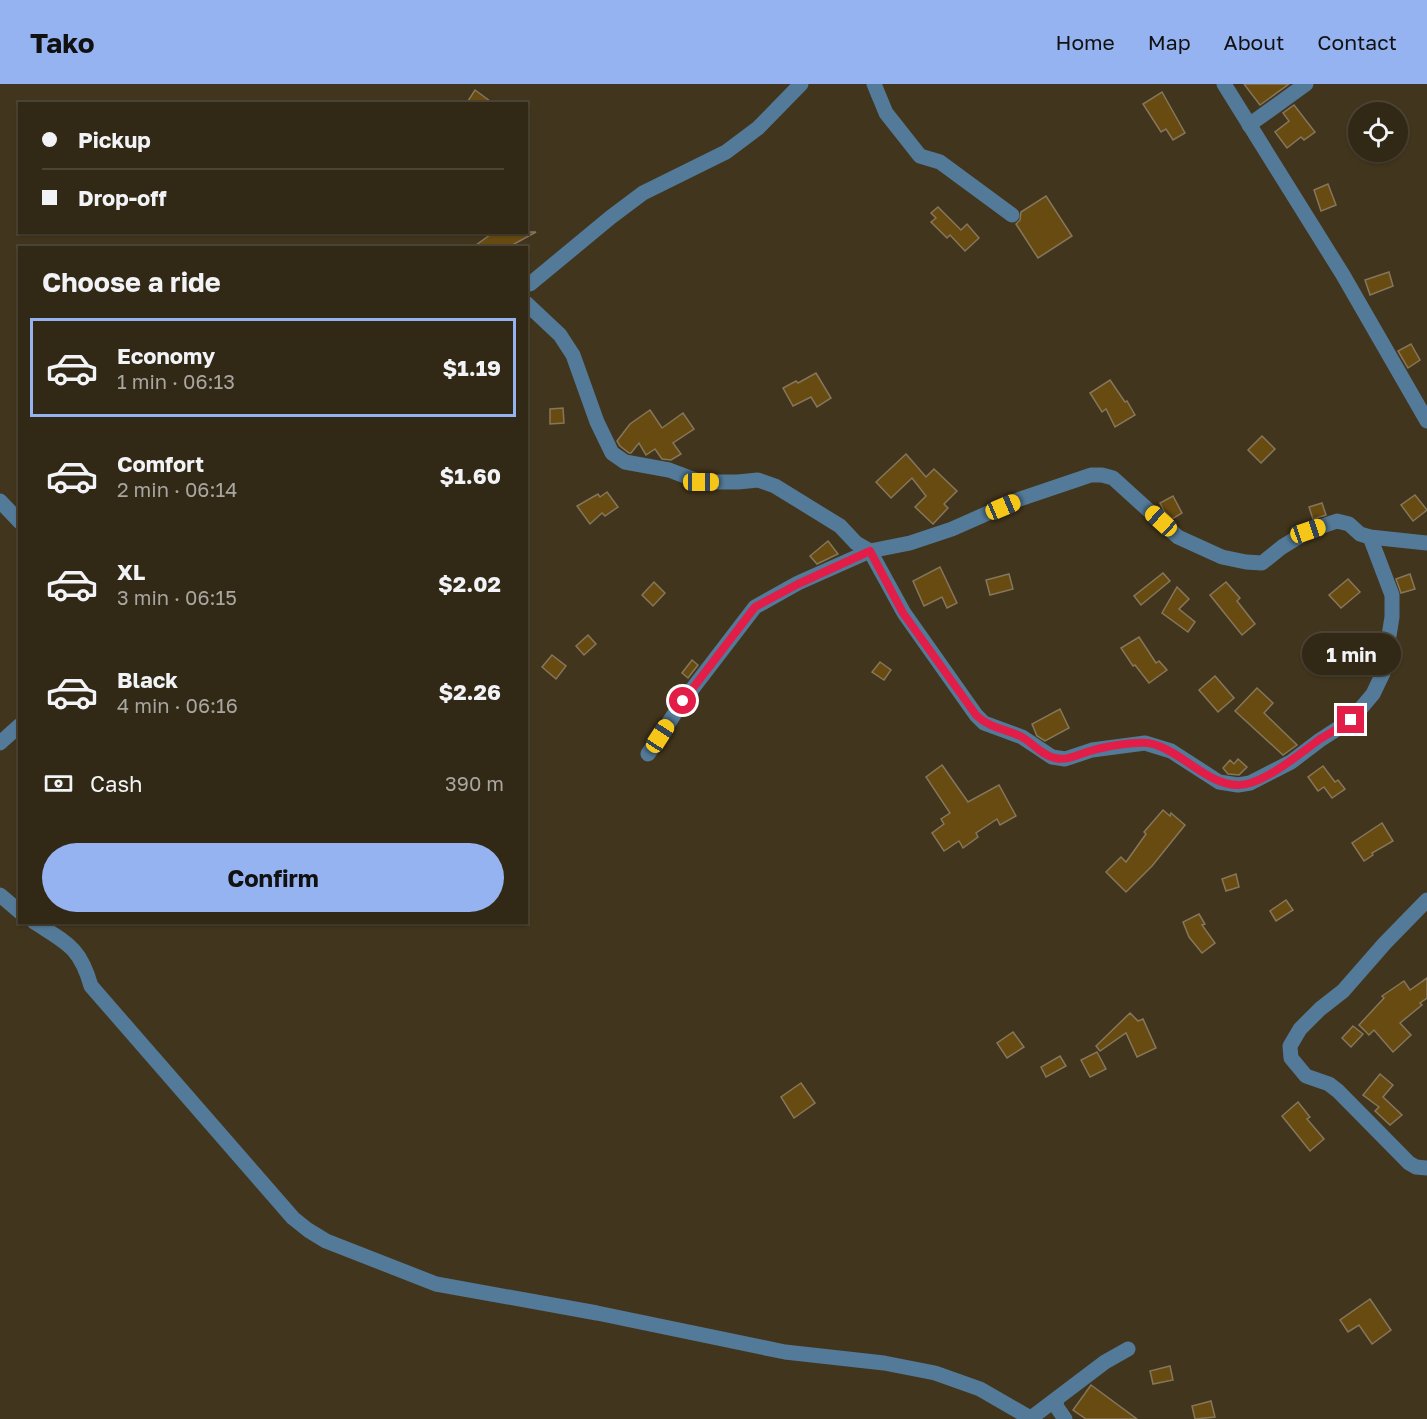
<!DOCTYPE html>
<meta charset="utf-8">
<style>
:root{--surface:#322816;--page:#3a301f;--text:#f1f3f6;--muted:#a8a6a1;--line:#4d4435;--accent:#95b2f1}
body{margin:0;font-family:"Golos Text",sans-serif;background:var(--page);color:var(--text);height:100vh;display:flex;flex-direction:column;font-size:22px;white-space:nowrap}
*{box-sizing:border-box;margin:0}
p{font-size:20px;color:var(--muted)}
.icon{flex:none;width:33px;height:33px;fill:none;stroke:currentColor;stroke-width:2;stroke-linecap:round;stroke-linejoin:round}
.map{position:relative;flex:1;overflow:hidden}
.side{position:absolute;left:18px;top:162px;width:510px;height:678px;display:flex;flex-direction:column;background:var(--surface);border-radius:0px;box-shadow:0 2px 4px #0004,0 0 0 2px var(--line)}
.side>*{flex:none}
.top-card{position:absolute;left:18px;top:18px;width:510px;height:132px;border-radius:0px;box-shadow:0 2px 4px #0004,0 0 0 2px var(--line);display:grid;align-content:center;height:132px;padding:0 24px;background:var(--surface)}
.controls{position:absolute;left:1348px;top:18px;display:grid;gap:12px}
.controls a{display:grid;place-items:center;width:60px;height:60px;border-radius:50%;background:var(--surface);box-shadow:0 2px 4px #0004,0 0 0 2px var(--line);font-size:30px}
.end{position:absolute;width:27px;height:27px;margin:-14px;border:8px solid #e11d48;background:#fff;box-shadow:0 0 0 3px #fff}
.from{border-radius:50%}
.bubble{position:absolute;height:42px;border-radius:21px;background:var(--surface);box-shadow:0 2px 4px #0004,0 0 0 2px var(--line);font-size:20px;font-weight:700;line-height:42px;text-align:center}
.car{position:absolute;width:18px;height:36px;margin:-18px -9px;border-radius:8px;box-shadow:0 0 4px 2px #0007;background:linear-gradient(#f5c518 24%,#345 0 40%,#f5c518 0 76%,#345 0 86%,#f5c518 0)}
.top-card b{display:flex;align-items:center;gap:21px;height:57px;font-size:22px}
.top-card b+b{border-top:2px solid var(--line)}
.top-card i{width:15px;height:15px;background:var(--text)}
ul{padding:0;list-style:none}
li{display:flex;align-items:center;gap:18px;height:99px;margin:0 12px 9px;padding:0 12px;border:3px solid transparent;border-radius:0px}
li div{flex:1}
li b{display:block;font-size:22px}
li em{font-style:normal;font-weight:700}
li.on{border-color:var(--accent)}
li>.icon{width:54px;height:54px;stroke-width:1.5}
h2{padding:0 24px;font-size:27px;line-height:72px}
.pay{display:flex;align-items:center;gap:15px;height:66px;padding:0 24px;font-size:22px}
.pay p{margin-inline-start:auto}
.cta{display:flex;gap:12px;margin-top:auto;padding:12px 24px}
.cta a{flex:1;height:69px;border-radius:36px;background:var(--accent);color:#111;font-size:24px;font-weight:700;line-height:69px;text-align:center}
header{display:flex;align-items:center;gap:36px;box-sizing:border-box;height:84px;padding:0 30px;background:var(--accent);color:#111}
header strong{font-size:28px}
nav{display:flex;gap:33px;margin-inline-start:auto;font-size:21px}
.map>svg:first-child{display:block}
</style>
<header>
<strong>Tako</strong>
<nav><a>Home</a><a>Map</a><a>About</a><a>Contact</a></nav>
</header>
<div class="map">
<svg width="1427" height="1335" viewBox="0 0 1427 1335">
<rect width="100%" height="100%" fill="#42351d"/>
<g fill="#684b10" stroke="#85765c" stroke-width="1.5">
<polygon points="1244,0 1289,0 1260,21"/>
<polygon points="475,6 494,20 466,20"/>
<polygon points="1162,8 1185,49 1173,56 1166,45 1161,48 1143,20"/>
<polygon points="1294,21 1315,48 1304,56 1301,53 1287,64 1275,48 1289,37 1283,29"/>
<polygon points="1328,100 1336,121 1321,127 1314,106"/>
<polygon points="1046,112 1072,152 1038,174 1016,140 1020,136 1021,128"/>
<polygon points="938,123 961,146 967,140 979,154 965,167 950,151 947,154 931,138 936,134 931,129"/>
<polygon points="494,148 536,148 507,164 472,164"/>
<polygon points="1389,188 1393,202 1370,211 1365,196"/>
<polygon points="1411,260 1420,276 1408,284 1398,267"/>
<polygon points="816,289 831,314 817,323 811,313 793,322 783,304 796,297 798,299"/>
<polygon points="1110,296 1125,318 1127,317 1135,331 1115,343 1106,325 1102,328 1090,309"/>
<polygon points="563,324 564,339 550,340 550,325"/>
<polygon points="650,326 662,344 683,329 694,345 673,359 681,370 671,376 662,375 655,365 646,371 639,359 631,369 629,369 620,362 617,357 630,340"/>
<polygon points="1262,352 1275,365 1261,379 1248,366"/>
<polygon points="906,370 926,393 934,385 957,407 944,420 948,424 933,440 915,423 926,412 912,394 891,414 876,398"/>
<polygon points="607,408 618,423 605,432 602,429 590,440 577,422 598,410 600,413"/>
<polygon points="1415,411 1427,426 1413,437 1401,421"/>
<polygon points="1173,412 1182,429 1172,435 1164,427 1160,419"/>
<polygon points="1322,419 1326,431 1313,435 1309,423"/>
<polygon points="828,457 838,470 817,480 810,472"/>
<polygon points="940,483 957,519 947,524 942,513 924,522 913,497"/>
<polygon points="1163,489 1170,497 1141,521 1134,512"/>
<polygon points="1009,490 1013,505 990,511 986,496"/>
<polygon points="1410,490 1415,505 1401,509 1396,495"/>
<polygon points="1348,495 1360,508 1341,524 1329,511"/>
<polygon points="654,498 665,509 653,522 642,511"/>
<polygon points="1226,498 1240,514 1237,517 1255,540 1242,551 1210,511"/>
<polygon points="1177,503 1189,515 1179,525 1195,538 1188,548 1162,529"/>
<polygon points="588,551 596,560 584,571 576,562"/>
<polygon points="1139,553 1156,579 1159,577 1167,586 1149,599 1135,581 1133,582 1121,564"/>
<polygon points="552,571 566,582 556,595 542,583"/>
<polygon points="692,576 698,581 688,594 682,589"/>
<polygon points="880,578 891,586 884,596 872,588"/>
<polygon points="1215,592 1234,614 1218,628 1199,606"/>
<polygon points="1257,604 1273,619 1264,629 1297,661 1283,671 1235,627"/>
<polygon points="1060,625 1069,644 1045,657 1037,652 1032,640"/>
<polygon points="1238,675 1247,683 1239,691 1228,690 1223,684 1230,676 1234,680"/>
<polygon points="942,681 968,718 999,701 1016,732 1000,741 997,735 976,749 978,753 963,764 959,757 944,767 932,749 944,740 941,735 950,729 926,693"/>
<polygon points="1323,682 1335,698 1338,696 1345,705 1332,714 1324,703 1318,707 1308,693"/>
<polygon points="1163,726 1170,732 1171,729 1185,741 1152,782 1126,808 1106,788 1121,773 1126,778 1146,750 1144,748"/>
<polygon points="1382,739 1393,757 1372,769 1373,771 1364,777 1352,759"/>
<polygon points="1236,790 1239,803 1226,807 1222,795"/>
<polygon points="1286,816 1293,826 1276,837 1270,827"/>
<polygon points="1199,830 1205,840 1202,841 1215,859 1202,869 1189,853 1183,838"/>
<polygon points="1427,894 1427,914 1420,919 1422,921 1400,939 1411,951 1393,968 1374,946 1369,951 1359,941 1384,914 1382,912 1404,897 1410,906"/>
<polygon points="1130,929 1138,937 1143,935 1156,964 1137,973 1126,949 1100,967 1096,962"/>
<polygon points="1353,942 1363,950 1351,963 1342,954"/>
<polygon points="1013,948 1024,963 1007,974 997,959"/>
<polygon points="1097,968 1106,985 1090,993 1081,976"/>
<polygon points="1060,972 1066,982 1046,993 1041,983"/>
<polygon points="1380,990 1393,1001 1383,1013 1402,1031 1390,1041 1375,1027 1379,1023 1363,1011"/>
<polygon points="801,999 815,1019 794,1034 781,1013"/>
<polygon points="1298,1018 1310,1033 1307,1035 1324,1055 1310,1067 1282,1032"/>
<polygon points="1370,1215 1391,1246 1372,1260 1359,1241 1348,1248 1340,1236"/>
<polygon points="1170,1282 1173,1296 1153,1300 1150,1287"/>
<polygon points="1091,1301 1137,1335 1086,1335 1073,1326"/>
<polygon points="1211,1317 1215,1333 1195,1335 1192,1322"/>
</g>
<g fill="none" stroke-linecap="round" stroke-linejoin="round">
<g stroke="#537a98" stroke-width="15">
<polyline points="874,0 886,29 920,72 940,78 1012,131"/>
<polyline points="1224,0 1343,191 1427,337"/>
<polyline points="1249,41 1306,0"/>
<polyline points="526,200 530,200 611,133 643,109 726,68 758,44 801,0"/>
<polyline points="526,219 560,251 573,271 597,338 612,369 625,378 669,386 701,398 738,398 758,396 775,402 840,442 856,459 870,467 904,529 976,631 984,639 1022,653 1052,673 1065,675 1092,666 1145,659 1171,667 1219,698 1238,701 1250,699 1291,678 1320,656 1351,636 1373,610 1383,589 1392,533 1392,511 1370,453"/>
<polyline points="0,417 20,438"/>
<polyline points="0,659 20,641"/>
<polyline points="648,670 683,617 755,523 798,499 870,467 910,459 952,445 1020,415 1091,391 1102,391 1113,394 1178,453 1222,473 1246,478 1262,479 1282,463 1308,447 1337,437 1349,440 1360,450 1370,453 1427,459"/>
<polyline points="0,811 20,828"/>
<polyline points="1427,816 1385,859 1343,907 1320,925 1300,945 1290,962 1291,974 1306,992 1329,1000 1338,1007 1409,1079 1416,1083 1427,1084"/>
<path d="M34,838C67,859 80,863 91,902L293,1134L308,1146L326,1157L436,1200L597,1229L785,1268L884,1279L935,1289L980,1305L1032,1335"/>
<polyline points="1057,1315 1056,1322 1065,1335"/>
<polyline points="1031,1334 1105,1278 1128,1265"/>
</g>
</g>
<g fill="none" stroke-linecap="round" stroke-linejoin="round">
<path stroke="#e11d48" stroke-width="8" d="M683,617L755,523L798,500L870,467L903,529L976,631C989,644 1005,645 1020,652C1032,658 1041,671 1055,674C1067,677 1077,671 1090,667C1103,663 1139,656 1153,660C1182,668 1208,701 1238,701C1261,702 1301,669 1320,655C1330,649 1341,643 1351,636"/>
</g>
</svg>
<div class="controls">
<a><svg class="icon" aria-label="locate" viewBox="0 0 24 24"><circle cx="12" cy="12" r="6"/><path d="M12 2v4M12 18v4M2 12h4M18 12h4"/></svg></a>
</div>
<i class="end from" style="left:683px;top:617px"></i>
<i class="end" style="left:1351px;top:636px"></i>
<div class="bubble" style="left:1302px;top:549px;width:99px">1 min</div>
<i class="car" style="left:701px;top:398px;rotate:90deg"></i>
<i class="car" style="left:1003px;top:423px;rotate:67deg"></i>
<i class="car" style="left:1161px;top:437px;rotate:312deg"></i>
<i class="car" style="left:1308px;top:447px;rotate:71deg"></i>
<i class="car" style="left:660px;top:652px;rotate:33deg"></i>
<div class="top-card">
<b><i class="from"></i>Pickup</b>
<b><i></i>Drop-off</b>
</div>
<section class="side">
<h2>Choose a ride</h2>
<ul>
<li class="on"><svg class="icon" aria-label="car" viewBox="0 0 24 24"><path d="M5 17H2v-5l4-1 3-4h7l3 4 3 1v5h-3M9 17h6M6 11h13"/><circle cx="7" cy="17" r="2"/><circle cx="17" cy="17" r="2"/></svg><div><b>Economy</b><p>1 min · 06:13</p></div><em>$1.19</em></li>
<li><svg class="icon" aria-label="car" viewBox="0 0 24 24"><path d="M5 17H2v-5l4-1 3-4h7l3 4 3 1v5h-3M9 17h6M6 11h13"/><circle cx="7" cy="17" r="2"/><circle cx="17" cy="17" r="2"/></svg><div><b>Comfort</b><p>2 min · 06:14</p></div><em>$1.60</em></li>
<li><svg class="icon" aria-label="car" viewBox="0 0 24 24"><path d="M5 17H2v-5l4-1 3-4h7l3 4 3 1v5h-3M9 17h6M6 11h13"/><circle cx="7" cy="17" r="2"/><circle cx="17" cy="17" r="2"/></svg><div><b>XL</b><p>3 min · 06:15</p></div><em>$2.02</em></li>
<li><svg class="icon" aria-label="car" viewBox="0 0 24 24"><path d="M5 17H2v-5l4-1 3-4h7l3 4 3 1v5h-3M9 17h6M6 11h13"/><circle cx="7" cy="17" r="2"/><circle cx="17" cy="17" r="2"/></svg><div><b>Black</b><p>4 min · 06:16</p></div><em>$2.26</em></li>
</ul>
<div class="pay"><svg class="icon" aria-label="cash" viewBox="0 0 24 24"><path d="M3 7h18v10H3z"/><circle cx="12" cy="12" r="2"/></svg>Cash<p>390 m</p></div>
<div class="cta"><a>Confirm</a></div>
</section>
</div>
